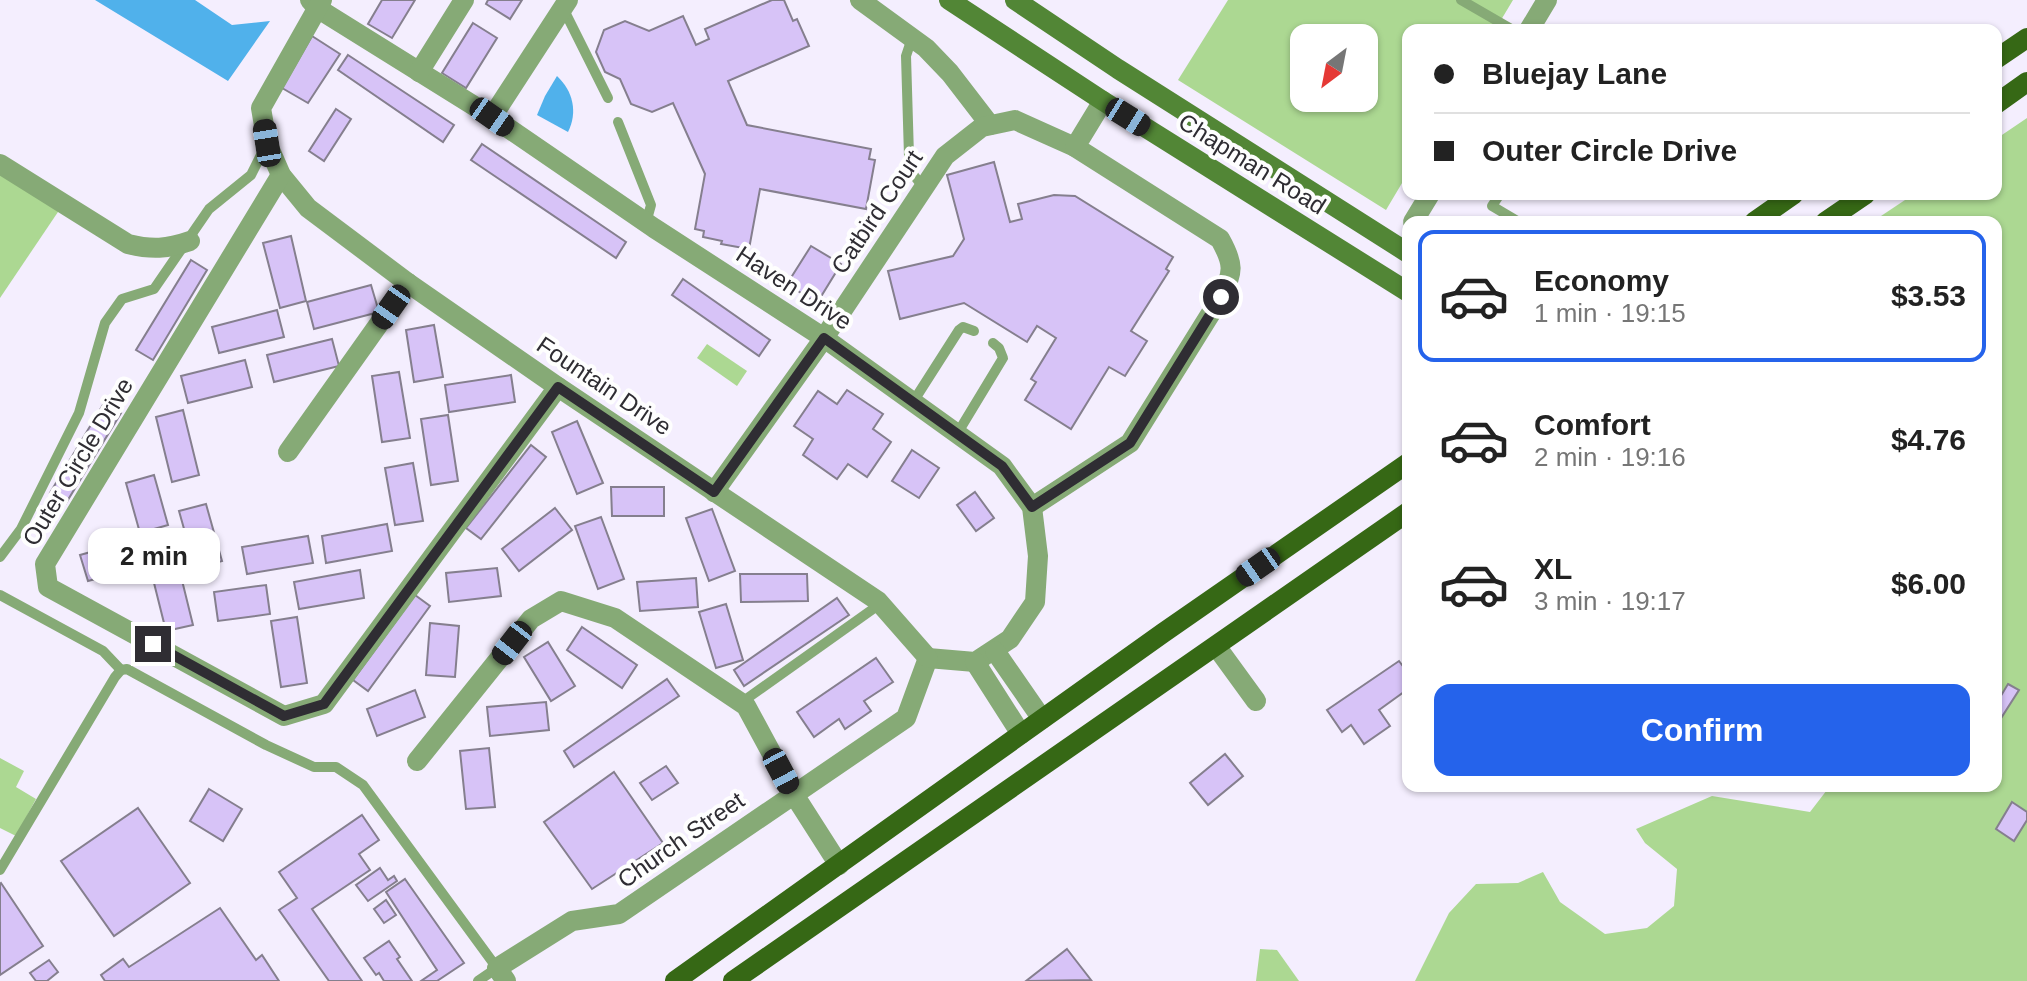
<!DOCTYPE html>
<meta charset="utf-8">
<style>
:root{--surface:#fff;--page:#f6f6f6;--text:#222;--muted:#767676;--line:#e0e0e0;--accent:#2563eb}
body{margin:0;font-family:Helvetica,sans-serif;background:var(--page);color:var(--text);height:100vh;display:flex;flex-direction:column;font-size:30px;white-space:nowrap}
*{box-sizing:border-box;margin:0}
p{font-size:26px;color:var(--muted)}
.icon{flex:none;width:44px;height:44px;fill:none;stroke:currentColor;stroke-width:2;stroke-linecap:round;stroke-linejoin:round}
.map{position:relative;flex:1;overflow:hidden}
.side{position:absolute;left:1402px;top:216px;width:600px;height:576px;display:flex;flex-direction:column;background:var(--surface);border-radius:16px;box-shadow:0 2px 6px #0004}
.side>*{flex:none}
.top-card{position:absolute;left:1402px;top:24px;width:600px;height:176px;border-radius:16px;box-shadow:0 2px 6px #0004;display:grid;align-content:center;height:176px;padding:0 32px;background:var(--surface)}
.needle{width:52px;rotate:212deg}
.buttons{position:absolute;left:1290px;top:24px;display:grid;gap:16px}
.buttons a{display:grid;place-items:center;width:88px;height:88px;border-radius:16px;background:var(--surface);box-shadow:0 2px 6px #0004;font-size:40px}
.end{position:absolute;width:36px;height:36px;margin:-18px;border:10px solid #2f2d33;background:#fff;box-shadow:0 0 0 4px #fff}
.from{border-radius:50%}
.bubble{position:absolute;height:56px;border-radius:16px;background:var(--surface);box-shadow:0 2px 6px #0004;font-size:26px;font-weight:700;line-height:56px;text-align:center}
.car{position:absolute;width:24px;height:48px;margin:-24px -12px;border-radius:10px;box-shadow:0 0 6px 2px #0007;background:linear-gradient(#222 24%,#8ab4d8 0 40%,#222 0 76%,#8ab4d8 0 86%,#222 0)}
.top-card b{display:flex;align-items:center;gap:28px;height:76px;font-size:30px}
.top-card b+b{border-top:2px solid var(--line)}
.top-card i{width:20px;height:20px;background:var(--text)}
ul{padding:14px 0 0;list-style:none}
li{display:flex;align-items:center;gap:24px;height:132px;margin:0 16px 12px;padding:0 16px;border:4px solid transparent;border-radius:16px}
li div{flex:1}
li b{display:block;font-size:30px}
li em{font-style:normal;font-weight:700}
li.current{border-color:var(--accent)}
li>.icon{width:72px;height:72px;stroke-width:1.5}
.action{display:flex;gap:16px;margin-top:auto;padding:16px 32px}
.action a{flex:1;height:92px;border-radius:16px;background:var(--accent);color:#fff;font-size:32px;font-weight:700;line-height:92px;text-align:center}
.map>svg:first-child{display:block}
</style>
<div class="map">
<svg width="2027" height="981" viewBox="0 0 2027 981">
<rect width="100%" height="100%" fill="#f4eefe"/>
<g fill="#acd892" fill-rule="evenodd">
<path d="M1228,0H1513L1495,30H1408V173L1386,210L1178,80ZM1304,38H1364V98H1304Z"/>
<polygon points="2027,118 2027,981 1415,981 1449,913 1476,884 1518,883 1543,872 1560,902 1605,934 1647,928 1674,906 1677,869 1645,843 1636,829 1712,796 1810,812 1830,786 1996,786 1996,222 1872,222 1914,194 1996,194 1996,139"/>
<polygon points="0,169 62,206 0,298"/>
<polygon points="707,344 747,371 737,386 697,358"/>
<polygon points="0,758 24,771 16,787 36,799 16,836 0,828"/>
<polygon points="1260,949 1277,950 1299,981 1256,981"/>
</g>
<g fill="#50b1eb">
<polygon points="95,0 195,0 232,25 270,21 228,81"/>
<path d="M557,76C573,91 578,112 568,132L537,115L545,96Z"/>
</g>
<g fill="#d7c3f7" stroke="#857f8e" stroke-width="2">
<polygon points="382,0 415,0 392,38 368,24"/>
<polygon points="488,0 522,0 510,19 486,4"/>
<polygon points="772,0 784,0 793,21 797,19 809,46 728,81 747,125 871,149 869,159 875,160 866,209 760,189 749,249 721,244 722,241 703,237 704,231 695,229 705,174 673,103 652,112 631,104 620,79 605,72 596,52 604,30 625,21 649,31 683,16 696,45 709,39 705,29"/>
<polygon points="473,23 497,38 466,88 442,73"/>
<polygon points="312,36 340,54 308,103 282,88"/>
<polygon points="348,55 454,125 443,142 338,70"/>
<polygon points="336,109 351,119 324,161 309,151"/>
<polygon points="482,144 626,242 616,258 471,160"/>
<polygon points="994,162 1010,222 1022,219 1018,204 1054,195 1075,196 1173,257 1166,269 1169,271 1131,331 1147,341 1125,376 1109,367 1071,429 1025,400 1036,382 1031,379 1056,338 1037,326 1027,342 964,303 900,319 888,271 953,256 964,239 947,175"/>
<polygon points="291,236 306,301 280,308 263,243"/>
<polygon points="811,246 841,264 817,303 787,284"/>
<polygon points="191,260 207,270 153,360 136,350"/>
<polygon points="683,279 770,340 759,356 672,295"/>
<polygon points="371,285 379,312 314,329 307,302"/>
<polygon points="277,310 284,337 219,353 212,327"/>
<polygon points="434,325 443,377 414,382 406,330"/>
<polygon points="332,339 339,366 274,382 267,355"/>
<polygon points="245,360 252,387 188,403 181,376"/>
<polygon points="399,372 410,438 382,442 372,376"/>
<polygon points="511,375 515,402 449,412 445,385"/>
<polygon points="847,390 883,414 873,429 891,442 867,477 848,464 837,479 803,455 813,439 794,426 818,391 837,404"/>
<polygon points="104,403 121,413 66,503 50,493"/>
<polygon points="183,410 199,475 172,482 156,417"/>
<polygon points="448,415 458,481 431,485 421,419"/>
<polygon points="577,421 603,483 577,494 552,432"/>
<polygon points="531,445 546,457 481,539 466,528"/>
<polygon points="912,450 939,468 919,498 892,481"/>
<polygon points="413,463 423,521 395,525 385,468"/>
<polygon points="154,475 168,525 140,533 126,483"/>
<polygon points="611,487 664,487 664,516 612,516"/>
<polygon points="975,492 994,518 976,531 957,505"/>
<polygon points="206,504 222,561 195,568 179,511"/>
<polygon points="555,508 572,530 519,571 502,549"/>
<polygon points="712,509 735,571 709,581 686,518"/>
<polygon points="601,517 624,579 598,589 575,526"/>
<polygon points="387,524 392,551 326,563 322,536"/>
<polygon points="308,536 313,563 247,574 242,547"/>
<polygon points="137,539 145,566 88,581 80,555"/>
<polygon points="177,560 193,625 166,631 150,567"/>
<polygon points="497,568 501,596 449,602 446,573"/>
<polygon points="360,570 364,598 299,609 294,582"/>
<polygon points="740,574 807,574 808,601 741,602"/>
<polygon points="696,578 698,607 640,611 637,582"/>
<polygon points="266,585 270,614 218,621 214,592"/>
<polygon points="415,595 430,606 368,691 353,680"/>
<polygon points="837,598 849,615 744,686 734,670"/>
<polygon points="726,604 743,660 716,668 699,612"/>
<polygon points="297,617 307,683 281,687 271,621"/>
<polygon points="430,623 459,626 455,677 426,675"/>
<polygon points="582,627 637,665 622,688 567,650"/>
<polygon points="548,642 575,686 551,701 524,657"/>
<polygon points="876,658 893,682 864,701 871,711 845,729 839,719 814,737 797,712"/>
<polygon points="1399,661 1408,673 1408,689 1379,710 1390,726 1364,744 1351,725 1342,732 1327,710"/>
<polygon points="667,679 679,696 574,767 564,751"/>
<polygon points="2008,684 2019,690 1996,726 1996,704"/>
<polygon points="415,690 425,717 377,736 367,709"/>
<polygon points="546,702 549,730 490,736 487,707"/>
<polygon points="489,748 495,807 466,809 460,751"/>
<polygon points="1225,754 1243,776 1208,805 1190,783"/>
<polygon points="666,766 678,783 652,800 640,783"/>
<polygon points="614,772 663,843 592,889 544,822"/>
<polygon points="209,789 242,809 223,841 190,821"/>
<polygon points="2012,802 2027,812 2027,820 2014,841 1996,829"/>
<polygon points="138,808 190,883 114,936 61,861"/>
<polygon points="362,815 379,840 359,854 370,870 312,909 362,981 329,981 279,910 297,898 279,872"/>
<polygon points="380,868 388,880 394,876 397,881 368,901 356,885"/>
<polygon points="405,879 464,963 437,981 421,981 437,970 386,892"/>
<polygon points="1,883 43,946 0,975 0,884"/>
<polygon points="386,900 396,915 384,923 374,909"/>
<polygon points="220,908 256,960 262,955 279,981 105,981 101,975 123,959 129,967"/>
<polygon points="389,941 400,957 397,959 412,981 384,981 379,973 376,975 364,958"/>
<polygon points="1067,949 1091,980 1026,981"/>
<polygon points="49,960 58,972 47,981 36,981 30,973"/>
</g>
<g fill="none" stroke-linecap="round" stroke-linejoin="round">
<g stroke="#86aa76" stroke-width="10">
<polyline points="1461,0 1513,30"/>
<polyline points="563,8 608,98"/>
<polyline points="912,38 906,56 909,156 912,173 924,188"/>
<polyline points="618,122 651,205 646,223"/>
<polyline points="1500,194 1492,206 1519,222"/>
<polyline points="913,402 959,330 963,327 974,331"/>
<polyline points="957,434 1003,358 999,348 993,343"/>
<polyline points="0,557 21,529 79,413 105,323 122,299 154,289 209,209 251,175 266,145"/>
<polyline points="0,595 103,651 121,670"/>
<polyline points="742,702 880,604"/>
<polyline points="0,870 115,677 121,670 127,669 266,745 314,767 336,767 363,785 497,968 478,981"/>
</g>
<g stroke="#86aa76" stroke-width="20">
<polyline points="310,0 317,8 492,117 654,228 824,338 1002,466 1032,507 1038,556 1035,602 1010,639 975,662 928,658 906,718 619,914 572,921 497,968 506,981"/>
<polyline points="322,0 261,108 267,143 281,175 308,208 408,283 558,387 878,601 928,658"/>
<polyline points="860,0 926,48 950,73 990,125"/>
<polyline points="1529,30 1547,0"/>
<polyline points="419,72 464,0"/>
<polyline points="492,117 568,0"/>
<path d="M0,164L128,244C152,250 167,249 190,241"/>
<polyline points="281,175 45,564 48,587 284,716 324,704 558,387"/>
<polyline points="1413,222 1430,194"/>
<polyline points="288,452 408,283"/>
<polyline points="714,492 824,338 945,156 982,127 1015,120 1075,147"/>
<path d="M1032,507L1130,443L1221,297C1234,272 1234,264 1220,239L1075,147L1103,101"/>
<polyline points="1216,646 1256,701"/>
<polyline points="995,651 1042,719"/>
<polyline points="975,662 1021,734"/>
<polyline points="417,761 531,619 561,601 615,618 746,706 793,793 839,865"/>
</g>
<g stroke="#528636" stroke-width="20">
<polyline points="949,0 1103,101 1408,292"/>
<polyline points="1015,0 1118,69 1408,253"/>
</g>
<g stroke="#366815" stroke-width="20">
<polyline points="1996,59 2027,38"/>
<polyline points="1996,104 2027,82"/>
<polyline points="1754,222 1794,194"/>
<polyline points="1825,222 1866,194"/>
<polyline points="675,981 1163,633 1408,463"/>
<polyline points="733,981 1408,512"/>
</g>
</g>
<g fill="none" stroke-linecap="round" stroke-linejoin="round">
<polyline stroke="#2f2d33" stroke-width="10" points="153,644 284,716 324,704 558,387 714,492 824,338 1002,466 1032,507 1130,443 1221,297"/>
</g>
<g text-anchor="middle" stroke-width="8" stroke-linejoin="round" paint-order="stroke">
<g font-size="24" fill="#2f2d33" stroke="#fefefe">
<text transform="translate(1252 164) rotate(32)" y="8">Chapman Road</text>
<text transform="translate(877 212) rotate(-56)" y="8">Catbird Court</text>
<text transform="translate(794 288) rotate(33)" y="8">Haven Drive</text>
<text transform="translate(604 386) rotate(34)" y="8">Fountain Drive</text>
<text transform="translate(78 462) rotate(-59)" y="8">Outer Circle Drive</text>
<text transform="translate(681 840) rotate(-35)" y="8">Church Street</text>
</g>
</g>
</svg>
<div class="buttons">
<a><svg class="needle" viewBox="-14 -14 28 28"><path d="M0-13l5 13h-10z" fill="#e53935"/><path d="M0 13l5-13h-10z" fill="#767676"/></svg></a>
</div>
<i class="end from" style="left:1221px;top:297px"></i>
<i class="end" style="left:153px;top:644px"></i>
<div class="bubble" style="left:88px;top:528px;width:132px">2 min</div>
<i class="car" style="left:492px;top:117px;rotate:125deg"></i>
<i class="car" style="left:1128px;top:117px;rotate:122deg"></i>
<i class="car" style="left:267px;top:143px;rotate:351deg"></i>
<i class="car" style="left:391px;top:307px;rotate:215deg"></i>
<i class="car" style="left:1258px;top:567px;rotate:235deg"></i>
<i class="car" style="left:512px;top:643px;rotate:218deg"></i>
<i class="car" style="left:781px;top:771px;rotate:152deg"></i>
<div class="top-card">
<b><i class="from"></i>Bluejay Lane</b>
<b><i></i>Outer Circle Drive</b>
</div>
<section class="side">
<ul>
<li class="current"><svg class="icon" aria-label="car" viewBox="0 0 24 24"><path d="M5 17H2v-5l4-1 3-4h7l3 4 3 1v5h-3M9 17h6M6 11h13"/><circle cx="7" cy="17" r="2"/><circle cx="17" cy="17" r="2"/></svg><div><b>Economy</b><p>1 min · 19:15</p></div><em>$3.53</em></li>
<li><svg class="icon" aria-label="car" viewBox="0 0 24 24"><path d="M5 17H2v-5l4-1 3-4h7l3 4 3 1v5h-3M9 17h6M6 11h13"/><circle cx="7" cy="17" r="2"/><circle cx="17" cy="17" r="2"/></svg><div><b>Comfort</b><p>2 min · 19:16</p></div><em>$4.76</em></li>
<li><svg class="icon" aria-label="car" viewBox="0 0 24 24"><path d="M5 17H2v-5l4-1 3-4h7l3 4 3 1v5h-3M9 17h6M6 11h13"/><circle cx="7" cy="17" r="2"/><circle cx="17" cy="17" r="2"/></svg><div><b>XL</b><p>3 min · 19:17</p></div><em>$6.00</em></li>
</ul>
<div class="action"><a>Confirm</a></div>
</section>
</div>
